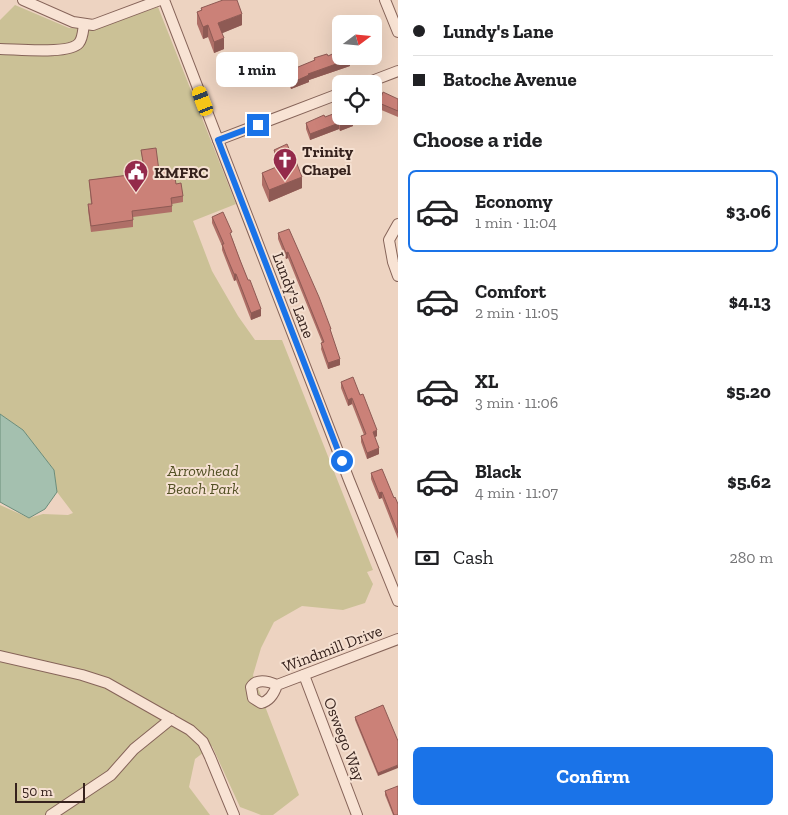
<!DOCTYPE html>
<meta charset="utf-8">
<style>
:root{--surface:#fff;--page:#f6f6f6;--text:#202124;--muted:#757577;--line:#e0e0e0;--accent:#1a73e8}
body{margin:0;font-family:"Zilla Slab",serif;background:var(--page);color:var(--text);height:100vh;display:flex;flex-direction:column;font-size:19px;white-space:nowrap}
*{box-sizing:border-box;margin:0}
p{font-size:16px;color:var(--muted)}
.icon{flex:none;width:28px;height:28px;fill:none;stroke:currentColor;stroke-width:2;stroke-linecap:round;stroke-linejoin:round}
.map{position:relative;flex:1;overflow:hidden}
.side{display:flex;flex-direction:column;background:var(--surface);width:390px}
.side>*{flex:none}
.banner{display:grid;align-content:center;height:110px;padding:0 15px;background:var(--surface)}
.needle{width:32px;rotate:74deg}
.controls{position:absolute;left:332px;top:15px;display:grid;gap:10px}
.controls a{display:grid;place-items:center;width:50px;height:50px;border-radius:8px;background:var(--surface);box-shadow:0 5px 20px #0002;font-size:25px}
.scale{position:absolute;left:15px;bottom:12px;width:70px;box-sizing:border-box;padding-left:5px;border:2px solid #36221d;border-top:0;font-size:14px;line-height:18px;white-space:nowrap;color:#36221d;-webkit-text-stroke:4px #f5e0d1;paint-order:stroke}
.end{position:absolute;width:22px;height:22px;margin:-11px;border:6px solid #1a73e8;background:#fff;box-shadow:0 0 0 2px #fff}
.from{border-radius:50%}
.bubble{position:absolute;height:35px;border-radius:8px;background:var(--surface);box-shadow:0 5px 20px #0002;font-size:16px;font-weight:700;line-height:35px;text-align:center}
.car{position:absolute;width:15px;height:30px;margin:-15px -8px;border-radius:6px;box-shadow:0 0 4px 1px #0007;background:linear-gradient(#f5c518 24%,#345 0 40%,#f5c518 0 76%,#345 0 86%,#f5c518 0)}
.banner b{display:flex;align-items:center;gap:18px;height:48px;font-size:19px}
.banner b+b{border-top:1px solid var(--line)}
.banner i{width:12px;height:12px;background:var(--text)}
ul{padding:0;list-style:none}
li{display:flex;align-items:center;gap:15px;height:82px;margin:0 10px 8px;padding:0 5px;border:2px solid transparent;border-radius:8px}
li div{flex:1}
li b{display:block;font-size:19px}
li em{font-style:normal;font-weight:700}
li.current{border-color:var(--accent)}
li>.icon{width:45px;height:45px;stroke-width:1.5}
h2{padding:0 15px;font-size:22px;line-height:60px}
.pay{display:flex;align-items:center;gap:12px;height:55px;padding:0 15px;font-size:19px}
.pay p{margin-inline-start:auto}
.action{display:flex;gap:10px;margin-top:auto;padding:10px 15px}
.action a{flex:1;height:58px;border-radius:8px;background:var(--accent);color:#fff;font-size:20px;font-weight:700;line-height:58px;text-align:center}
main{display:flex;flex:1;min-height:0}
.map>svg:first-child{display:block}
</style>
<main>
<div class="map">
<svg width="398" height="815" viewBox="0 0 398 815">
<rect width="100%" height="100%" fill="#edd3c1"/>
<polygon fill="#cbc196" points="15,5 69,28 95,29 158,7 236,204 193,221 212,271 238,316 255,340 282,340 373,570 367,572 373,584 365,603 343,610 302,606 274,622 261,648 253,675 299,795 273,815 261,815 240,807 212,746 195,759 189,787 210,815 0,815 0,505 29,518 43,514 68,515 73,513 57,492 54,470 23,430 0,414 0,20"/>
<polygon fill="#a4c0af" stroke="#6b8d7b" points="0,414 23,430 54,470 57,492 45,509 29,518 0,502"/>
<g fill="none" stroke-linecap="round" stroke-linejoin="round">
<defs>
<g id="street">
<polyline points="23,0 73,22 93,25 160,0"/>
<polyline points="164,0 349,480 398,601"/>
<polyline points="385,0 398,32"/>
<path d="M0,49C16,49 69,55 79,43C83,38 83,30 84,24"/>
<polyline points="364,84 398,71"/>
<polyline points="218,140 341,93"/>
<polyline points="398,224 389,240 393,262 398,276"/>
<polyline points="0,656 82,675 107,683 190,730 203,742 210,757 234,815"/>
<polyline points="304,675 357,815"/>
<path d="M277,685C274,694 270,701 261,703L253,698L251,687C257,678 268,681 277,685L398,639"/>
<polyline points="51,815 111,775 134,749 171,719"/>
</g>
</defs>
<use href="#street" stroke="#866459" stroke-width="12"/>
<use href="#street" stroke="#f8e3d4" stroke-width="10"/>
</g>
<g fill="#af6f67">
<polygon points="201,8 242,25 222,33 224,49 214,53 208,37 203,39 197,24 197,12 201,11"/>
<polygon points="328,56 350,66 309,80 309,82 291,89 286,78 286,72 314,61 314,58"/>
<polygon points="398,99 398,117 379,109 379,103"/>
<polygon points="341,116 369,116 353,123 353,126 340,131 339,129 310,140 306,129 306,123 325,117"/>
<polygon points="141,150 159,171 176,184 183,196 183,202 172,204 172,212 133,217 133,227 91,232 88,210 88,204 91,204 89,180 144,173"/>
<polygon points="274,150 294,160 302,188 269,202 262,185 262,173 277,167 274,161"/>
<polygon points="212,217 232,238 261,316 251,320 236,280 234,281 222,250 222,246 212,223"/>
<polygon points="278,233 331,332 340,365 328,369 321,349 322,342 288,258 286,259 278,239"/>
<polygon points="341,382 377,436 375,437 379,454 367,459 361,442 361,436 364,435 352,404 348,406 341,388"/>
<polygon points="371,473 398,504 398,539 382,498 379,499 371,479"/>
<polygon points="383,705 378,776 355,720 355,717"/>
<polygon points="385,791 398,815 393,815 385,795"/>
</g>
<g fill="#8e5a54">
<polygon points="242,14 242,25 218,35 218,23"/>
<polygon points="208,25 208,37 203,39 203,27"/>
<polygon points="376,32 376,38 374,44 374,38"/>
<polygon points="224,38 224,49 214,53 214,42"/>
<polygon points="350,59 350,66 309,80 309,82 291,89 291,83 308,74"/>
<polygon points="355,116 369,116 353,123 353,126 340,131 340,125"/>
<polygon points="339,123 339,129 310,140 310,134"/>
<polygon points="302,177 302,188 269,202 269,190"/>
<polygon points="288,252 288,258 286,259 286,253"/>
<polygon points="234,274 236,274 236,280 234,281"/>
<polygon points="261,309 261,316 251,320 251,313"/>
<polygon points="340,359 340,365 328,369 328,363"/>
<polygon points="352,398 352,404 348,406 348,400"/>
<polygon points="377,430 377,436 373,438 373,432"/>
<polygon points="379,448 379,454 367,459 367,453"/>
<polygon points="382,492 382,498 379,499 379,493"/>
<polygon points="398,765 398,768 378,776 378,773"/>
</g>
<g fill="#cb8178" stroke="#8e5a54">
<polygon points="223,0 237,0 242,14 218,23 224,38 214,42 208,25 203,27 197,12 202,10 201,8"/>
<polygon points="374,31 376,32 374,38"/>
<polygon points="341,50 341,56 349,56 350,59 308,74 309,75 291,83 286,72 315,60 314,58 327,54 328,56"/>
<polygon points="383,92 398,99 398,111 379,103"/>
<polygon points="341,111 341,116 355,116 352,117 353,120 340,125 339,123 310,134 306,123 324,115 325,117"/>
<polygon points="287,144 294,160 295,159 302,177 269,190 262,173 281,165 274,150"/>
<polygon points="156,148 159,171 168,170 169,179 175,178 176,184 181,183 183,196 171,198 172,206 132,211 133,220 91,226 88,204 92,204 89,180 145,173 141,150"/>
<polygon points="223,212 232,232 230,233 240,260 248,280 250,280 261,309 251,313 236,274 234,274 226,255 222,244 224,244 212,217"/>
<polygon points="289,229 319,297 331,329 330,329 340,359 328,363 321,343 324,342 288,252 286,253 278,233"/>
<polygon points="353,377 360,395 363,394 377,430 373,432 379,448 367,453 361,436 366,434 352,398 348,400 341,382"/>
<polygon points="382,469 394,498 395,497 398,504 398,533 382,492 379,493 371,473"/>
<polygon points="383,705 398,741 398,765 378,773 355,717"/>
<polygon points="398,786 398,815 394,815 385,791"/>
</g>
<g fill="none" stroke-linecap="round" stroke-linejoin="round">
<polyline stroke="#1a73e8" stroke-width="6" points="258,125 218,140 342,461"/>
</g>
<defs>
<symbol id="church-pin" viewBox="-11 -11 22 30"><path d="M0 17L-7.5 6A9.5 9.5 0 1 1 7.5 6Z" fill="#942a4b" stroke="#f5e0d1"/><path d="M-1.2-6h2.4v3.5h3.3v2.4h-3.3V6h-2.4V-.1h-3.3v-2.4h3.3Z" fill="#fff"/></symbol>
<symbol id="civic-pin" viewBox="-11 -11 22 30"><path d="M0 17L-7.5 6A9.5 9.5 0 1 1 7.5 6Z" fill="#942a4b" stroke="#f5e0d1"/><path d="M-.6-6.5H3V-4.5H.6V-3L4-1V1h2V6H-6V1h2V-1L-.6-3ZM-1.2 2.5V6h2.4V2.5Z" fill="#fff"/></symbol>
</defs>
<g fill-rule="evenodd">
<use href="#church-pin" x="271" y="146" width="28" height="38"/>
<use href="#civic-pin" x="122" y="158" width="28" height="38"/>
</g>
<g text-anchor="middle" stroke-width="4" stroke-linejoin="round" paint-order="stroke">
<g font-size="16" font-weight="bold" fill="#36221d" stroke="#f5e0d1" text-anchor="start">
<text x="302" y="157">Trinity<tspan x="302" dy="18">Chapel</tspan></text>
<text x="154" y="178">KMFRC</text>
</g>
<g font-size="16" fill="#36221d" stroke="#f5e0d1">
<text transform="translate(294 295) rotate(69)" y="6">Lundy's Lane</text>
<text transform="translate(332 648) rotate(-21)" y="6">Windmill Drive</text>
<text transform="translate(345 739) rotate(69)" y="6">Oswego Way</text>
</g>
<g font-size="16" font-style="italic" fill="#525024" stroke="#f5e0d1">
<text x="203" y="476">Arrowhead<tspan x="203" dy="18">Beach Park</tspan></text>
</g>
</g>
</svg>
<div class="controls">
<a><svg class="needle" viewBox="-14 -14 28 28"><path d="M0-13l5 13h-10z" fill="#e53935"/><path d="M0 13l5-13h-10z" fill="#757577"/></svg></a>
<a><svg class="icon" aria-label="locate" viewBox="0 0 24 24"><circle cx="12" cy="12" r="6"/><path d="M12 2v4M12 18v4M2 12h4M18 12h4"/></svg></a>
</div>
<div class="scale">50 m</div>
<i class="end from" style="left:342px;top:461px"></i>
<i class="end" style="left:258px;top:125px"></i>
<div class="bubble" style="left:216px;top:52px;width:82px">1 min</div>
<i class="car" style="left:203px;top:101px;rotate:339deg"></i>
</div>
<section class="side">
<div class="banner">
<b><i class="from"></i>Lundy's Lane</b>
<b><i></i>Batoche Avenue</b>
</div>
<h2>Choose a ride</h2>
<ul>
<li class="current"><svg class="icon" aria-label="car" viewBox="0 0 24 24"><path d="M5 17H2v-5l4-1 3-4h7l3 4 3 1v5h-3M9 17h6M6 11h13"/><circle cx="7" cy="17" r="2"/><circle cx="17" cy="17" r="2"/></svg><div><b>Economy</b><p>1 min · 11:04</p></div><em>$3.06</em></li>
<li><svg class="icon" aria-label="car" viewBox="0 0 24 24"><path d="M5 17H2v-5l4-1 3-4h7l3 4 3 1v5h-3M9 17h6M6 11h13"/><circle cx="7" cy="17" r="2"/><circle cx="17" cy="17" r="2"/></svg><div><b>Comfort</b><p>2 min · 11:05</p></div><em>$4.13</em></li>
<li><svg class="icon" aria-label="car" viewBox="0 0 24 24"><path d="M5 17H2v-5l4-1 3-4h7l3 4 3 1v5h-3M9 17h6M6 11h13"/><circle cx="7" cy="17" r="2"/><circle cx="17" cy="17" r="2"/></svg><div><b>XL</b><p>3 min · 11:06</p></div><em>$5.20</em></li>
<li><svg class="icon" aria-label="car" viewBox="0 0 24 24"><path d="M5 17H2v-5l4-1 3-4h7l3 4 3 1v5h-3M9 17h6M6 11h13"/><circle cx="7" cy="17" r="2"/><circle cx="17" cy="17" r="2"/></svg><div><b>Black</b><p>4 min · 11:07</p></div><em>$5.62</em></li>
</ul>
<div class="pay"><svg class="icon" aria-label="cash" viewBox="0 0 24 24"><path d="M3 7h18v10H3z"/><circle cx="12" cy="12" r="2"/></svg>Cash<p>280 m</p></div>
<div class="action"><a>Confirm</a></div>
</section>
</main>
